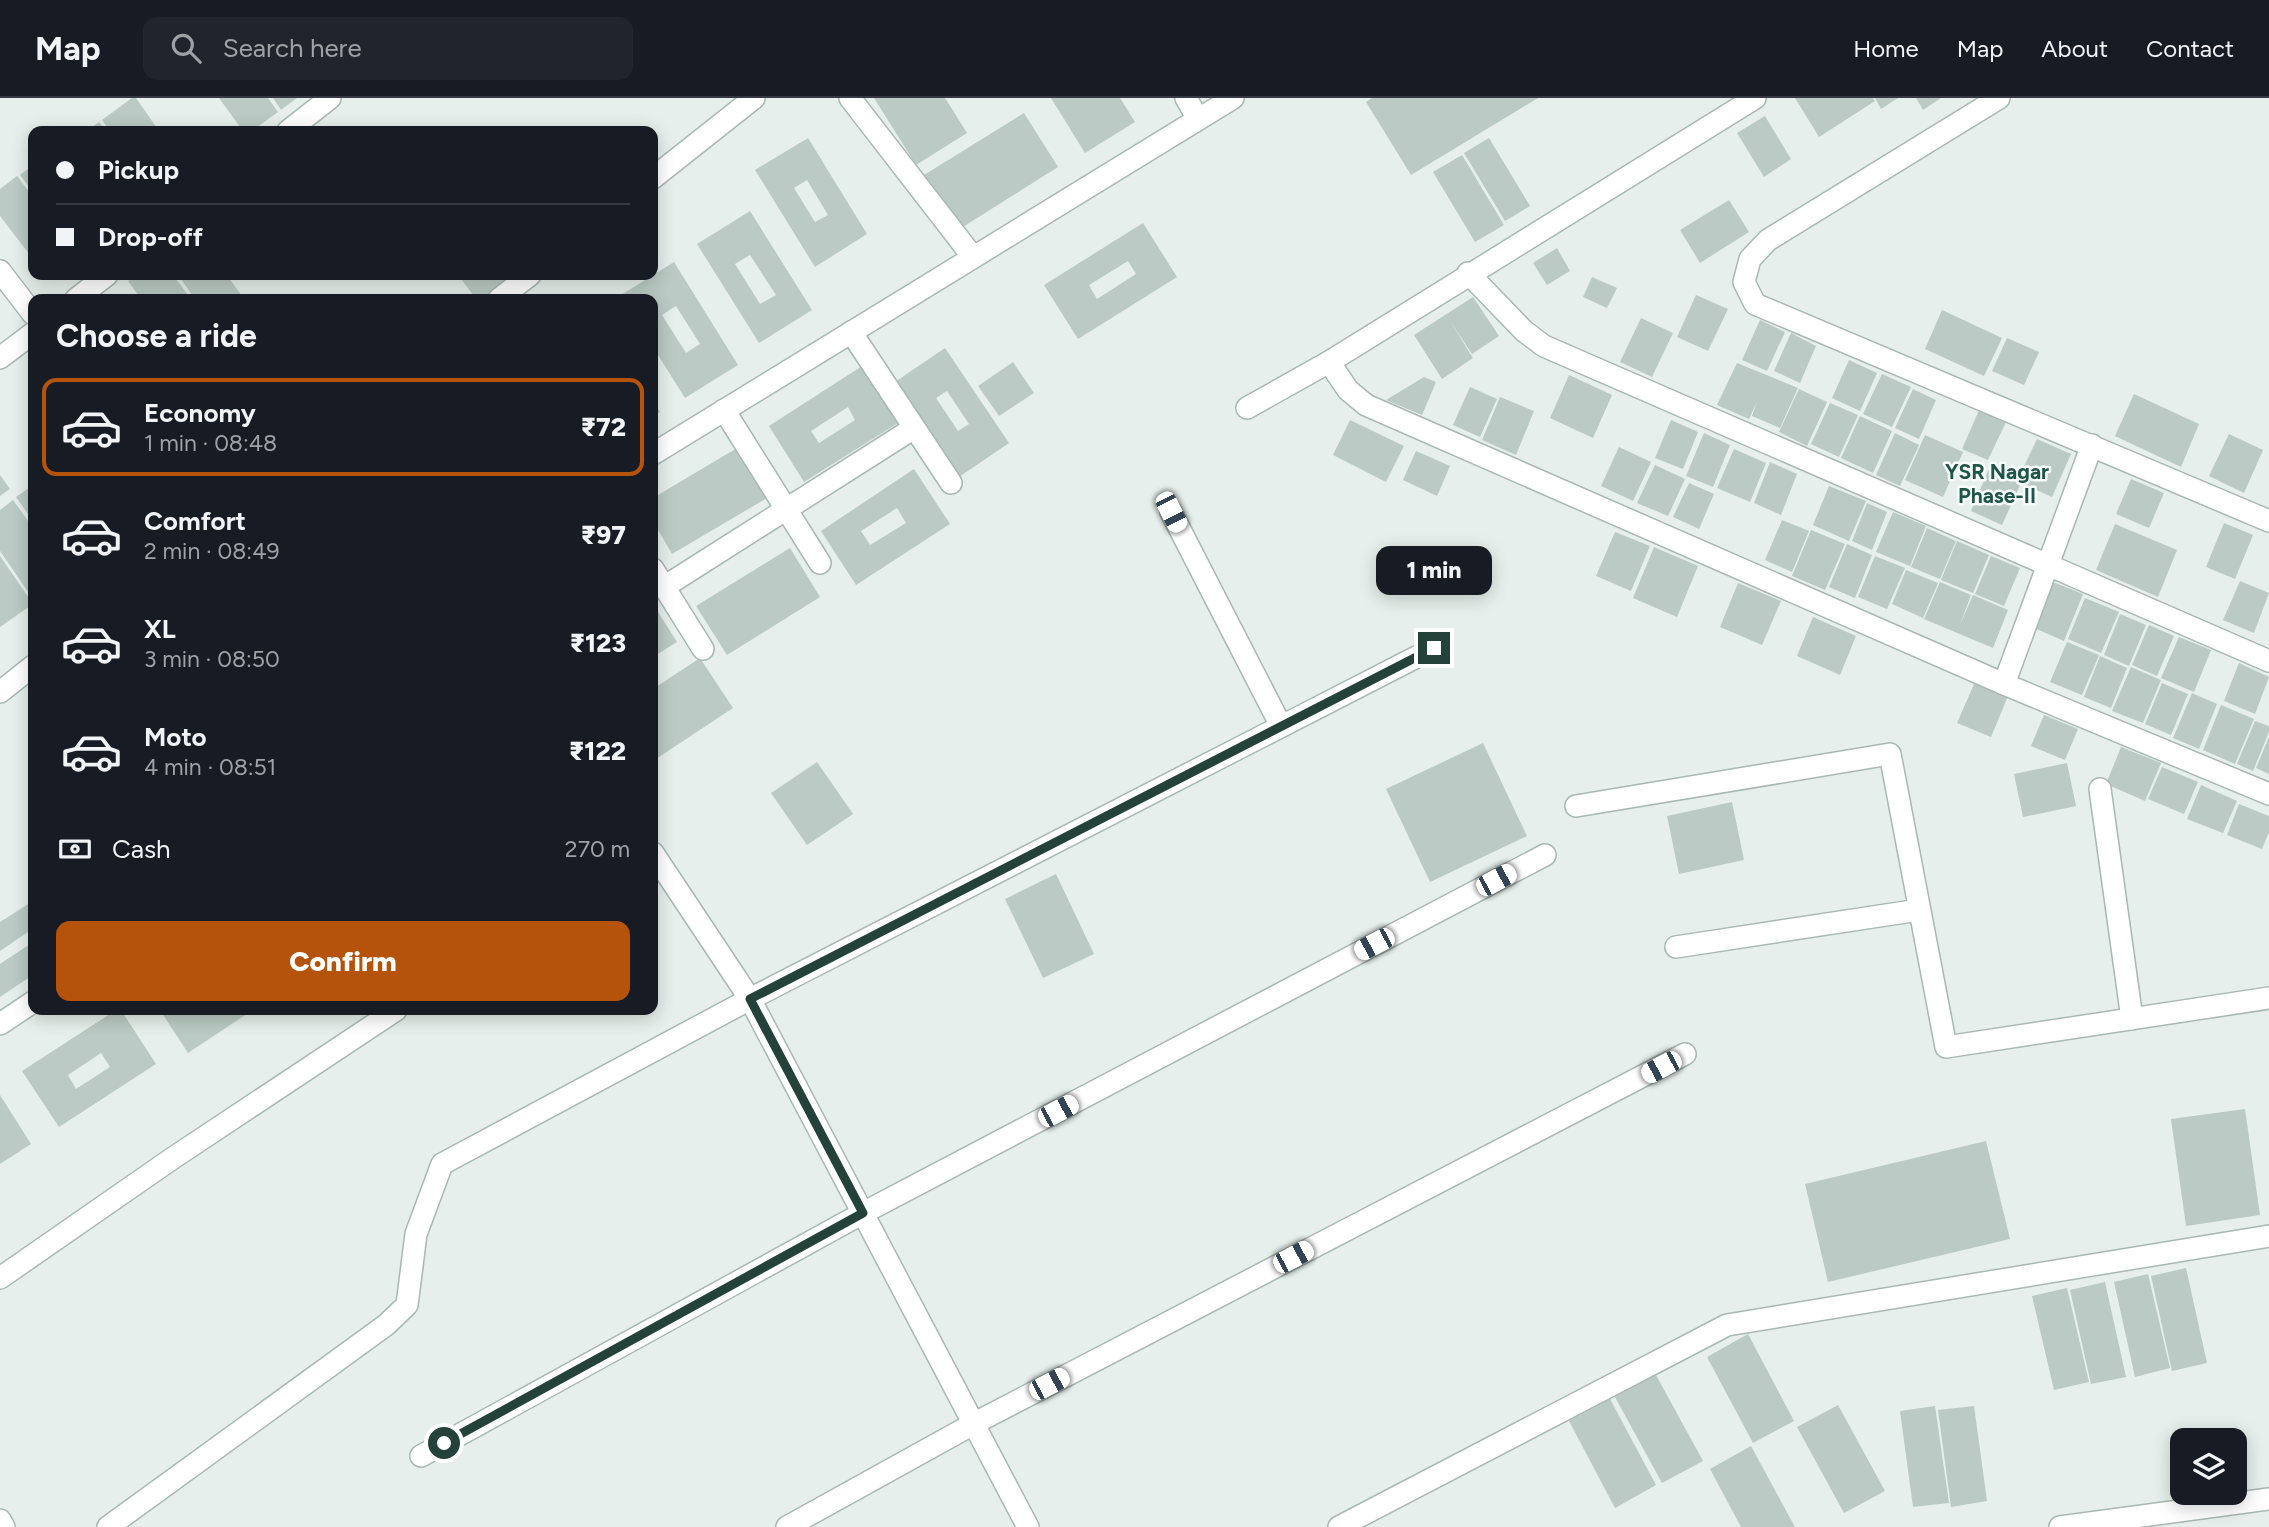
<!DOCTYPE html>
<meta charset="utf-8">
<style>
:root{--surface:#171b24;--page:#20242c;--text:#f1f3f6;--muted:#9ea1a6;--line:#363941;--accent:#b45309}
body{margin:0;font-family:Figtree,sans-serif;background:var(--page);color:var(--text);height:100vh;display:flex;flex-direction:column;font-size:26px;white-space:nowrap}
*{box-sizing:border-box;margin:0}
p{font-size:23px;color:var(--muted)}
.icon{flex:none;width:38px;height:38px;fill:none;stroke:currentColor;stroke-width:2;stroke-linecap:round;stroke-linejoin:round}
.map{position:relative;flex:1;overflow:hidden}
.details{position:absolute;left:28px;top:196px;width:630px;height:721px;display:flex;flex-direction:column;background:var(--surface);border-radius:14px;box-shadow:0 4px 18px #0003}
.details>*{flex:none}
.banner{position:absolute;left:28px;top:28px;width:630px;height:154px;border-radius:14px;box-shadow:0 4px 18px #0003;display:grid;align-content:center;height:154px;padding:0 28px;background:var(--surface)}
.fabs{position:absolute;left:2170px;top:1330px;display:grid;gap:14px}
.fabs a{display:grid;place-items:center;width:77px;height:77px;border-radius:14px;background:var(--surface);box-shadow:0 4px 18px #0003;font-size:35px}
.end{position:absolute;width:32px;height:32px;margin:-16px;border:9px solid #24423a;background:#fff;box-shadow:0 0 0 4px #fff}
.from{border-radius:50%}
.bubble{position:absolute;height:49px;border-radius:14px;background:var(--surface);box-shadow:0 4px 18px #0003;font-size:23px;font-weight:800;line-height:49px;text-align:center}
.car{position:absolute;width:21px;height:42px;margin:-21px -10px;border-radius:9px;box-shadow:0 0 5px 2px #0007;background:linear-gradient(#fff 24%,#345 0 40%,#fff 0 76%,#345 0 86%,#fff 0)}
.banner b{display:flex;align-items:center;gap:24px;height:66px;font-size:26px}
.banner b+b{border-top:2px solid var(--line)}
.banner i{width:18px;height:18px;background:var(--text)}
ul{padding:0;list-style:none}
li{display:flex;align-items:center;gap:21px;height:98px;margin:0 14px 10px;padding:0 14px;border:4px solid transparent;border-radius:14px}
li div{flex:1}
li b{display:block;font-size:26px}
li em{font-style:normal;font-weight:800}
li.on{border-color:var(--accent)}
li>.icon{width:63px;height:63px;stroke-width:1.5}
h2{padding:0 28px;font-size:32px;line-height:84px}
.pay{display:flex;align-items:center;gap:18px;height:77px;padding:0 28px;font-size:26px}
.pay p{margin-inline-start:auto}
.primary-button{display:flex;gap:14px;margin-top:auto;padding:14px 28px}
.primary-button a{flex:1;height:80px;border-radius:14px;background:var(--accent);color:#fff;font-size:28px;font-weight:800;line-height:80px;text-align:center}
header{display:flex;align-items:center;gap:42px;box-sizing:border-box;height:98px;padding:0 35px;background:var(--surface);border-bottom:2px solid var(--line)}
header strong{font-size:33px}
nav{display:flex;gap:38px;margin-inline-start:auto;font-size:24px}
.search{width:490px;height:63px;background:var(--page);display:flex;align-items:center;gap:18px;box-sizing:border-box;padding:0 24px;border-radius:14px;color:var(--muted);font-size:26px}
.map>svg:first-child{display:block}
</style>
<header>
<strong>Map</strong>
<div class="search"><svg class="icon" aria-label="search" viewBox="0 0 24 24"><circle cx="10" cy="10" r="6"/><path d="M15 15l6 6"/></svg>Search here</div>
<nav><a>Home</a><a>Map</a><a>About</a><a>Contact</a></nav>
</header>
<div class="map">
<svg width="2269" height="1429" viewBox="0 0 2269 1429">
<rect width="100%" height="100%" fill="#e6efeb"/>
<g fill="#bbcac4" fill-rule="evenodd">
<polygon points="132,0 136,0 159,33 110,33 102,22"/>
<polygon points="219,0 268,0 278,14 252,33 243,33"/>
<polygon points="273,0 297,0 281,12"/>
<polygon points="874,0 945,0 967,35 916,67"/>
<polygon points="1051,0 1120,0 1135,24 1085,55"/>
<polygon points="1372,0 1538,0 1411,77 1366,4"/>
<polygon points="1795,0 1873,0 1875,3 1819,39"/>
<polygon points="1875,0 1898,0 1881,11"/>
<polygon points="1916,0 1941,0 1923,12"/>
<polygon points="1024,15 1058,69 958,132 924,77"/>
<polygon points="1765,18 1791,61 1764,79 1737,35"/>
<polygon points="99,24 106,33 87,33"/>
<path d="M808,40L867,136L815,169L755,72ZM807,82L828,117L815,124L794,90Z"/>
<polygon points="1489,40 1530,108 1505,123 1464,55"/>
<polygon points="1462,57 1504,127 1475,144 1433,74"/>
<polygon points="33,67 33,94 20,77"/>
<polygon points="17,78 33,99 33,161 0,118 0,91"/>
<polygon points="1729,102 1749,134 1700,165 1680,132"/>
<path d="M750,113L812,212L759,245L697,146ZM750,157L776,197L760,206L735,166Z"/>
<path d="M1143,125L1177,179L1078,241L1044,187ZM1128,163L1136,176L1097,201L1089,187Z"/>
<polygon points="1557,150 1570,173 1547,187 1533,165"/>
<path d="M674,164L738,267L685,300L653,249V201H623L621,197ZM676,208L700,246L686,255L662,217Z"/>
<polygon points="138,177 173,177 191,201 141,201 128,183"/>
<polygon points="178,177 227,177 244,201 195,201"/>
<polygon points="458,177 525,177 492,201 476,201"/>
<polygon points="1592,179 1617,190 1607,210 1583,199"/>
<polygon points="1696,197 1728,211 1708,253 1677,239"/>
<polygon points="1473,199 1499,238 1472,256 1450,223 1473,260 1442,281 1414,237"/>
<polygon points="1942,212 2002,240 1984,278 1925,251"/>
<polygon points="1641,220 1673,235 1652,279 1620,264"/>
<polygon points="1760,222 1785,234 1767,273 1742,262"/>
<polygon points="1791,235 1816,248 1800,285 1774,273"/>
<polygon points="2007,240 2039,254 2024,287 1992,273"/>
<path d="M945,250L1009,345L959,379L895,284ZM947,293L969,326L958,333L936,300Z"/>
<polygon points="1849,262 1877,275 1860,313 1832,300"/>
<polygon points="1013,264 1034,295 999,318 978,288"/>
<polygon points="1737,265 1798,290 1780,330 1752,318 1757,304 1749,321 1717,307"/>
<path d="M862,268L898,325L804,384L769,328ZM848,309L855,322L819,345L811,333Z"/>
<polygon points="1882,276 1911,289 1892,329 1863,316"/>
<polygon points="1569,277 1612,297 1593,340 1550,320"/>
<polygon points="1424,279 1436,284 1422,317 1386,302"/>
<polygon points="1470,289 1497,301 1480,339 1453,327"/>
<polygon points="1799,291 1827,304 1807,348 1779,334"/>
<polygon points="1913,291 1936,302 1919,341 1895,330"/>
<polygon points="2134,296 2199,326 2181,369 2115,338"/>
<polygon points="1500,299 1534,313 1516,357 1482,342"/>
<polygon points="653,302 660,314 653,319"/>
<polygon points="1830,305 1858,317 1839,359 1811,346"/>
<polygon points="1980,310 2007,322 1988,362 1962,351"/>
<polygon points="1860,318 1892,333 1873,375 1841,360"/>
<polygon points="1350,322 1404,348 1386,384 1333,357"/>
<polygon points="1671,322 1698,334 1683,371 1655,360"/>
<polygon points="1704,335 1730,347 1713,389 1686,378"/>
<polygon points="1895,335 1919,347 1900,388 1876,377"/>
<polygon points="2229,336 2263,352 2244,395 2209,378"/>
<polygon points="1925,337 1963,354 1943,399 1905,382"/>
<polygon points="2037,341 2071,356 2052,399 2021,385 2002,427 1971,413 1989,371 2017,383"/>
<polygon points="1619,349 1651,364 1633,403 1601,388"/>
<polygon points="737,350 767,400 672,456 653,423 653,400"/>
<polygon points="1734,351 1766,365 1750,404 1717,390"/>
<polygon points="1416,353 1450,368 1437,398 1403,382"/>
<polygon points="1770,364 1797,376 1781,417 1754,405"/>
<polygon points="1655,367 1685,381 1668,418 1637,405"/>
<path d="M914,371L950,426L856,487L821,433ZM897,410L906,425L870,447L861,433Z"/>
<polygon points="0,377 10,391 0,398"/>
<polygon points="2131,381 2164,395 2149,430 2116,416"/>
<polygon points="1689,385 1714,396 1699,431 1673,419"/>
<polygon points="33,387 33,423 16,399"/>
<polygon points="1829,388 1866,403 1849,443 1813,427"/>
<polygon points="13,402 33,430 33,501 0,453 0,412"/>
<polygon points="1867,405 1887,414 1872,452 1852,443"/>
<polygon points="1893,414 1926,428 1910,468 1876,454"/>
<polygon points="1782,422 1809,433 1792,474 1765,462"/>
<polygon points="2224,425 2253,437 2235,481 2206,469"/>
<polygon points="2115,426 2177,452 2158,499 2096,472"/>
<polygon points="1927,430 1956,443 1940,481 1911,469"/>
<polygon points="1811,432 1845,446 1825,492 1792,478"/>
<polygon points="1615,434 1650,448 1631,493 1596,478"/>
<polygon points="1957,443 1989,457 1973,495 1941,482"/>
<polygon points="1847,446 1872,457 1855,500 1829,489"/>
<polygon points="1654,449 1698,468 1677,519 1633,500"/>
<polygon points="790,450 820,499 727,557 696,508"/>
<polygon points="0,458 33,506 0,529"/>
<polygon points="1875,458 1905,470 1887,511 1858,499"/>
<polygon points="1991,458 2020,470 2004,508 1975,496"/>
<polygon points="1906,472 1938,485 1923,520 1892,506"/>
<polygon points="2240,483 2269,495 2254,535 2223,522"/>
<polygon points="1940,484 1971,497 1960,527 1973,497 2008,512 1993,550 1924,521"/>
<polygon points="2053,484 2083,496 2064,543 2034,530"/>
<polygon points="1738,485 1781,503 1762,547 1720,529"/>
<polygon points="2085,500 2119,514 2101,555 2068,541"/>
<polygon points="653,506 677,544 653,559"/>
<polygon points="2120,516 2146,527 2129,568 2104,557"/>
<polygon points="1813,519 1856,538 1840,577 1797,558"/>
<polygon points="2149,527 2174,538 2157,578 2132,567"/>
<polygon points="2179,539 2211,552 2194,594 2161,580"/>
<polygon points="2067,544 2099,557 2082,597 2050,584"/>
<polygon points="2100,558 2127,570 2111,610 2084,599"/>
<polygon points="700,560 733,610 653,663 653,591"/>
<polygon points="2239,565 2269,579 2255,616 2224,603"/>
<polygon points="2131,569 2161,582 2143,625 2112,613"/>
<polygon points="1975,584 2008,598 1991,639 1957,625"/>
<polygon points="2162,585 2188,596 2171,637 2145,626"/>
<polygon points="2192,595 2217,606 2199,651 2173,640"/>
<polygon points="2221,607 2254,621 2235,666 2203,652"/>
<polygon points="2044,617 2078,631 2065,662 2031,648"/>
<polygon points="2255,623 2269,628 2269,634 2253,673 2237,666"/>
<polygon points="2269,639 2269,676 2256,670"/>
<polygon points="1483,645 1527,738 1430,784 1386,691"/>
<polygon points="2121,649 2161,665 2145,703 2106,686"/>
<polygon points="817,664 853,716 807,747 771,695"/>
<polygon points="2067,665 2076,708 2023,719 2014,676"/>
<polygon points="2162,669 2198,684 2184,716 2148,701"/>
<polygon points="2201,687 2237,703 2223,735 2187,721"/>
<polygon points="1732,704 1744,762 1679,776 1667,718"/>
<polygon points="2239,706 2269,718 2269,734 2262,751 2227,737"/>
<polygon points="1056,776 1094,856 1043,880 1005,801"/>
<polygon points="33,803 33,842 28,834 0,853 0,824"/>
<polygon points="33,844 33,877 0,899 0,866"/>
<path d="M116,912H121L156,966L59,1029L22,973ZM101,955L110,969L76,991L68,977Z"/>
<polygon points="160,912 253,912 188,955"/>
<polygon points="0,997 31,1046 0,1066"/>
<polygon points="2245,1011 2260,1117 2186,1128 2171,1021"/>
<polygon points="1986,1043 2010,1141 1828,1184 1805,1086"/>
<polygon points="2186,1170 2207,1265 2172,1273 2151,1178"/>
<polygon points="2148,1176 2170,1270 2135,1279 2114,1184"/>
<polygon points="2105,1184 2126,1279 2091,1286 2070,1192"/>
<polygon points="2067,1190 2089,1284 2054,1292 2032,1198"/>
<polygon points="1748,1236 1794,1323 1753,1345 1707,1259"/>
<polygon points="1656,1277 1703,1363 1662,1385 1615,1299"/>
<polygon points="1610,1301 1656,1387 1615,1410 1569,1323"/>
<polygon points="1838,1307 1885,1393 1844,1415 1797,1329"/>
<polygon points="1935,1308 1949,1405 1913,1409 1900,1313"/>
<polygon points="1974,1308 1987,1403 1951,1409 1938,1312"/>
<polygon points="1751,1348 1795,1429 1741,1429 1710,1371"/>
</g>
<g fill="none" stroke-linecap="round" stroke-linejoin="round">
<defs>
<g id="minor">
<polyline points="850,0 973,159"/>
<polyline points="1186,0 1198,21"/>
<polyline points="1999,0 1768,142 1750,161 1744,184 1755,206 2269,423"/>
<polyline points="288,33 330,0"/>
<polyline points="653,80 754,0"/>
<polyline points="0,173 33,216"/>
<polyline points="1468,175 1524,233 1544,248 2269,563"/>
<polyline points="76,201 107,177"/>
<polyline points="499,201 530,177"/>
<polyline points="851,234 951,385"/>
<polyline points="0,260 33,235"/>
<polyline points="1329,264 1348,292 1366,307 2004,586 2269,696"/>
<polyline points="1247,310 1329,264 1755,0"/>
<polyline points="724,312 820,465"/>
<polyline points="653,356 1233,0"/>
<polyline points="1171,414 1281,628"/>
<polyline points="653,471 703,551"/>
<polyline points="664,489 914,330"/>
<polyline points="2004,586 2092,347"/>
<polyline points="0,594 33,568"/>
<polyline points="2100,691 2132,921"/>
<polyline points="1576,708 1890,656 1946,949 2269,900"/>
<polyline points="653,755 750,901 1028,1429"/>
<polyline points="1676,849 1919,812"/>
<polyline points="0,926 33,904"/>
<polyline points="0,1180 173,1060 396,912"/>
<polyline points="421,1358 863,1115 1545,757"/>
<polyline points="0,1422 4,1429"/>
<polyline points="108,1429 386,1227 407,1207 416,1136 442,1066 750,901 1434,550"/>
<polyline points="787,1429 975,1325 1685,956"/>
<polyline points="1339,1429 1727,1227 2269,1138"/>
<polyline points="2060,1429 2269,1401"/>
</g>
</defs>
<use href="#minor" stroke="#a8b8b2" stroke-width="24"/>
<use href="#minor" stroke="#fff" stroke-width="21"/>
</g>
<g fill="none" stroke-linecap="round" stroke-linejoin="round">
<polyline stroke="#24423a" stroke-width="9" points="444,1345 863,1115 750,901 1434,550"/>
</g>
<g text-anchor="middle" stroke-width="5" stroke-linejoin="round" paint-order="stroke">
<g font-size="21" font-weight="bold" fill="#1f5548" stroke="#f7fbf9">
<text x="1997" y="381">YSR Nagar<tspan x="1997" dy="24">Phase-II</tspan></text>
</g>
</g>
</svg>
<div class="fabs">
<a><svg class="icon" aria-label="layers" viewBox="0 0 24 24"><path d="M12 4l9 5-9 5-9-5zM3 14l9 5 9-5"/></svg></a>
</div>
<i class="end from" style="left:444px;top:1345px"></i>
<i class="end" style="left:1434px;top:550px"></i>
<div class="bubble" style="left:1376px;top:448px;width:116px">1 min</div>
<i class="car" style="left:1171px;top:414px;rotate:153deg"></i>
<i class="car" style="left:1496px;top:782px;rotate:62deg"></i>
<i class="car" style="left:1374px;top:846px;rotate:242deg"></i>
<i class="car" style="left:1661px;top:969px;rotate:242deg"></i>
<i class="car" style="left:1058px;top:1013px;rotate:62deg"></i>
<i class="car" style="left:1293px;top:1159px;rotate:62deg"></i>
<i class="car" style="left:1049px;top:1286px;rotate:62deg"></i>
<div class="banner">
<b><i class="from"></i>Pickup</b>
<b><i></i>Drop-off</b>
</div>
<section class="details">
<h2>Choose a ride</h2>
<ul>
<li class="on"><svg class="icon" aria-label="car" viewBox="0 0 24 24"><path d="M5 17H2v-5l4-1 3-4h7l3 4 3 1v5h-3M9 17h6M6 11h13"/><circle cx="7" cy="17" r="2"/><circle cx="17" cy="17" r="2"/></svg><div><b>Economy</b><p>1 min · 08:48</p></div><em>₹72</em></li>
<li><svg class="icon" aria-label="car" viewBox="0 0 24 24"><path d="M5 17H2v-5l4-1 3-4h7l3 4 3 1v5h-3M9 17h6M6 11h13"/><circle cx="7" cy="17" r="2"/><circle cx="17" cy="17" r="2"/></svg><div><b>Comfort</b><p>2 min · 08:49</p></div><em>₹97</em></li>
<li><svg class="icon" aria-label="car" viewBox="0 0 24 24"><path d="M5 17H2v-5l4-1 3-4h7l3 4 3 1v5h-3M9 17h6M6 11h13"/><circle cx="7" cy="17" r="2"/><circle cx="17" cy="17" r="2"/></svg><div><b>XL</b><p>3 min · 08:50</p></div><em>₹123</em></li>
<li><svg class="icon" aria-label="car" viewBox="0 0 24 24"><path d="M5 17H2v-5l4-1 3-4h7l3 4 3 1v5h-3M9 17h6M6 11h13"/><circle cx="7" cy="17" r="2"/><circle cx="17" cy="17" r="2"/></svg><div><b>Moto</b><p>4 min · 08:51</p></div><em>₹122</em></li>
</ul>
<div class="pay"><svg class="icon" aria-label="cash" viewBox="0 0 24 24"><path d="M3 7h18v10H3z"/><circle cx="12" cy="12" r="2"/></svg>Cash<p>270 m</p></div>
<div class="primary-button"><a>Confirm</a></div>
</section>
</div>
